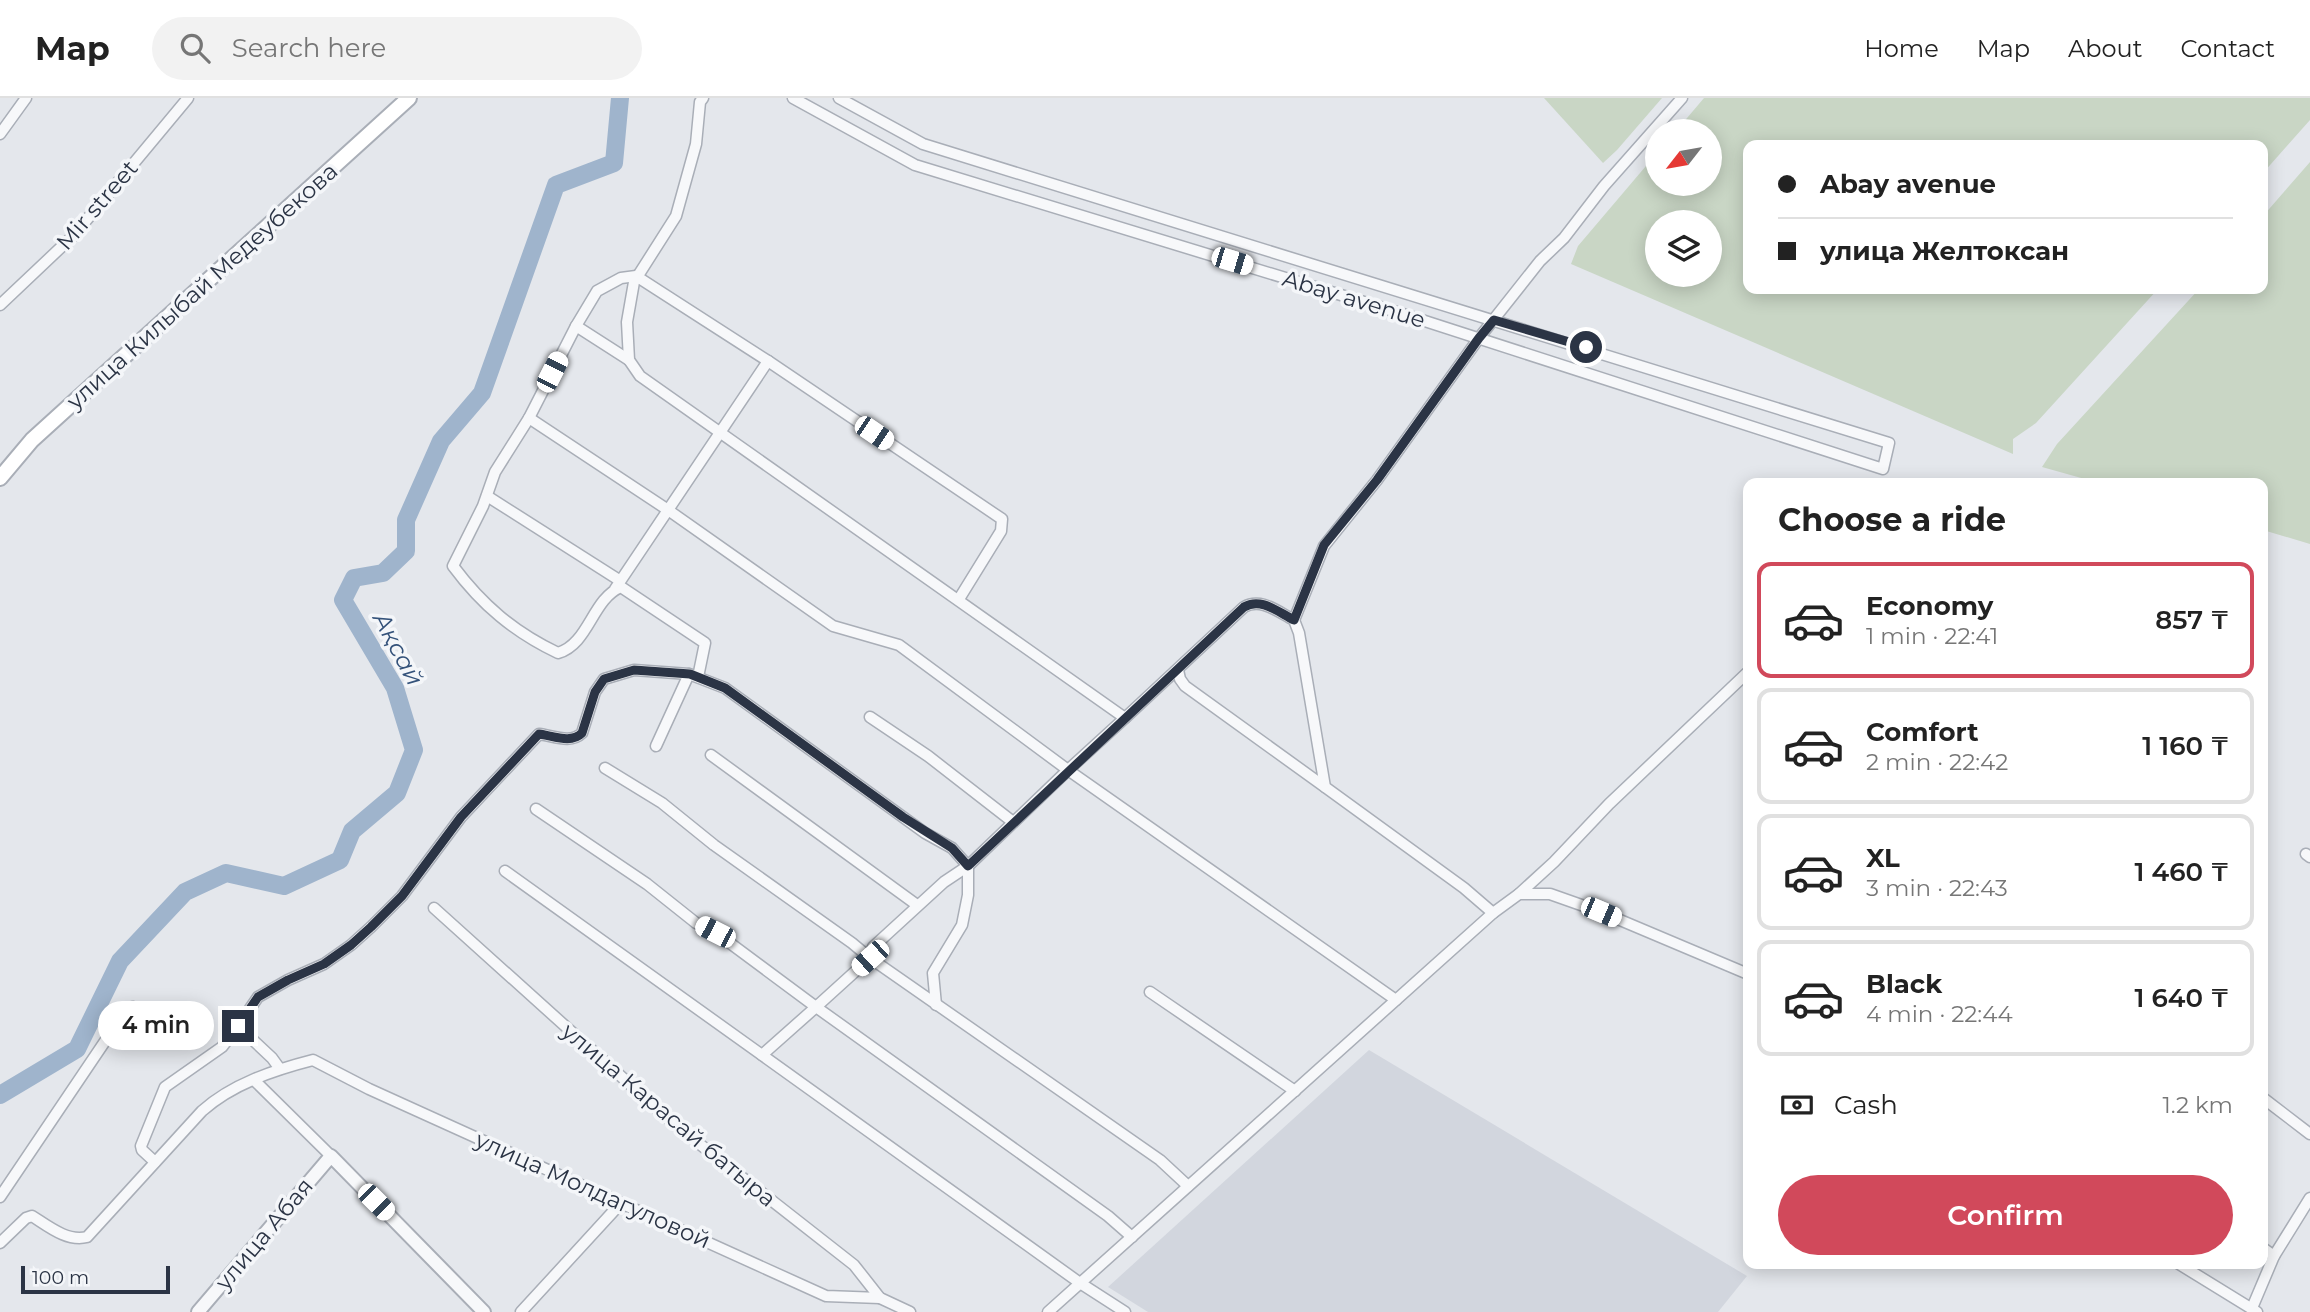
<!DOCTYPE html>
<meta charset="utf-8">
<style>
:root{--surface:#fff;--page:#f2f2f2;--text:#222;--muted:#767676;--line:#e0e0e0;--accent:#d1495b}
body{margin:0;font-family:Montserrat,sans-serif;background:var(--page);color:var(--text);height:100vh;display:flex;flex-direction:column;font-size:26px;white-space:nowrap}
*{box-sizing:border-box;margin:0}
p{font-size:23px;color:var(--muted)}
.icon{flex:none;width:38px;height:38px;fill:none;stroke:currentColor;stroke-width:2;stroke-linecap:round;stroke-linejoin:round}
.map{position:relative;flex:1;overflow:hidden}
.side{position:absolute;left:1743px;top:380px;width:525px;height:791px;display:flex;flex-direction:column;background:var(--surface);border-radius:14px;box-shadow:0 4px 18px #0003}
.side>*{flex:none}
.top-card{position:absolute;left:1743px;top:42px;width:525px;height:154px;border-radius:14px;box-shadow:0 4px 18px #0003;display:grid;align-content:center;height:154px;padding:0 35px;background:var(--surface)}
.needle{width:46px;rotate:239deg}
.controls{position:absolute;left:1645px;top:21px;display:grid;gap:14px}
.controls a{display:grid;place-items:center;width:77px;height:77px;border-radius:50%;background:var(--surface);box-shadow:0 4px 18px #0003;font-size:35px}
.scale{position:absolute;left:21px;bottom:18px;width:149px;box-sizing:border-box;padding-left:7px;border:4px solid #2b3445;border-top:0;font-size:19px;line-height:24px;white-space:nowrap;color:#2b3445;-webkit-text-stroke:5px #f4f6f9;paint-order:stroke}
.end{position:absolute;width:32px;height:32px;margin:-16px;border:9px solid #2b3445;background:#fff;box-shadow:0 0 0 4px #fff}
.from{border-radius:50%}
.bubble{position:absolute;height:49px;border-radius:24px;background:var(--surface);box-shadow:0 4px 18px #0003;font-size:23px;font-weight:600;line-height:49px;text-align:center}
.car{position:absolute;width:21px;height:42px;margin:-21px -10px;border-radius:9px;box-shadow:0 0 5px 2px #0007;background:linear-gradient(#fff 24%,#345 0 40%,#fff 0 76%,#345 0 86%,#fff 0)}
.top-card b{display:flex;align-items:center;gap:24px;height:66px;font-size:26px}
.top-card b+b{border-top:2px solid var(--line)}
.top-card i{width:18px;height:18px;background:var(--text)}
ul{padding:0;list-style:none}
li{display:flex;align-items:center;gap:21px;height:116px;margin:0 14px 10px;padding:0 21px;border:4px solid var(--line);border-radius:14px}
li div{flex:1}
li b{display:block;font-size:26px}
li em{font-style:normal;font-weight:600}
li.active{border-color:var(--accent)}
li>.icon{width:63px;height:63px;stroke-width:1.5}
h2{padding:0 35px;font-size:32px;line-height:84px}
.pay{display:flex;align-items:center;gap:18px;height:77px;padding:0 35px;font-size:26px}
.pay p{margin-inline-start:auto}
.cta{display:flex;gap:14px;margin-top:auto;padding:14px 35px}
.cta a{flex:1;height:80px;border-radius:42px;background:var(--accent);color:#fff;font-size:28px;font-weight:600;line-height:80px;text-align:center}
header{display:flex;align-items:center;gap:42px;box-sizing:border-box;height:98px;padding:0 35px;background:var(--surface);border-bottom:2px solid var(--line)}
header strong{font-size:33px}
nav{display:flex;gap:38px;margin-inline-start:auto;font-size:24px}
.search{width:490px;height:63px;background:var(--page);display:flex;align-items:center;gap:18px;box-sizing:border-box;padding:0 24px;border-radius:38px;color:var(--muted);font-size:26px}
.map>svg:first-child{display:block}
</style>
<header>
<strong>Map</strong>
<div class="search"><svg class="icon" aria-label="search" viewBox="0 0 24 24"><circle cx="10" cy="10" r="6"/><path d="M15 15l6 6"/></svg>Search here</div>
<nav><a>Home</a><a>Map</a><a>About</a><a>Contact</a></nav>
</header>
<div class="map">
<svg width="2310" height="1214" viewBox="0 0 2310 1214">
<rect width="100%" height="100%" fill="#e4e7ec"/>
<polygon fill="#d2d6de" points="1369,952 1747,1178 1718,1214 1148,1214 1108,1189"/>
<g fill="#c9d6c5" fill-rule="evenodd">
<polygon points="1544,0 1662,0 1617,52 1603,65"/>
<path d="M1704,0H2310V22L2263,75V47H1748V191H2158L2036,325L2013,341V356L1571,166L1578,148L1657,55V86H1710V33H1676ZM1657,124H1710V177H1657Z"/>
<polygon points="2310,64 2310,446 2263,432 2263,385 2099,385 2042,369 2057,346 2199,191 2263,191 2263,118"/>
</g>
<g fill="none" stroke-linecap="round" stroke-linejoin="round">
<polyline stroke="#9fb4cc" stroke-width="18" points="0,997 77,951 120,863 185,794 226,775 284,788 340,762 352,733 397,695 414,652 395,590 343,502 354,480 383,475 406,453 406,422 441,343 482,295 556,87 614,65 620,0"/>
<defs>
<g id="minor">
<polyline points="703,0 700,4 696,46 676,118 634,184 627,224 629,262 640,278 1125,620 1068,672 1396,902"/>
<polyline points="793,0 915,67 1400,215 1883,371 1889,345 923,46 839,0"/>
<polyline points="0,36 26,0"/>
<polyline points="0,207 74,137 188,0"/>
<polyline points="576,228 629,262"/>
<polyline points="768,263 1002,421 1001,433 959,501"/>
<polyline points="529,320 668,412 833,528 899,547 1068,672 968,768 944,784 873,849 870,860 816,909 715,834 696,825 647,786 536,711"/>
<polyline points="487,398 619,482"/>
<path d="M615,491L768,263L636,178L621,180L597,193L576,228L529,320L495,374L483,408L453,468C482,507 514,534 558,555C589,546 592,501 621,489L705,545L698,579"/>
<polyline points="1294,522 1324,448 1377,382 1479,240 1540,163 1564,140 1604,88 1682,0"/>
<polyline points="1178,572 1180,581 1185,588 1325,689"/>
<polyline points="870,619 928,658 1013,724"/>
<path d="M1125,620L1244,509C1261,499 1278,514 1294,522L1299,535L1325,689L1464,790L1493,815"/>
<polyline points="656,648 689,576"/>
<polyline points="711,657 917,807"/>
<polyline points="605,670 662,705 714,747 852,845 870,860 1160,1062 1188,1088"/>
<polyline points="2306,756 2310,759"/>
<polyline points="505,773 762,957 816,909 1108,1118 1132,1139"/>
<polyline points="1519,796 1554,764 1609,706 1748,574"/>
<polyline points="434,810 674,1026 854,1167 880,1200 910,1214"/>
<polyline points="1150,894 1295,993"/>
<path d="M238,928L258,899L288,882L324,866L351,847L371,829L402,798L461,719L539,636C554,638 571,646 582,635L595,594L604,581L634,572L689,576L725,590L925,735L952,750L968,768V797L962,827L933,875L936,907"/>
<polyline points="762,957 1080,1185 1125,1214"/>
<polyline points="255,983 331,1058"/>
<polyline points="2263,1000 2310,1036"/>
<polyline points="155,1064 142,1052 141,1048 165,989 222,949 238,928 272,960 280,971"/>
<polyline points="0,1099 122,918 133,909"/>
<path d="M0,1145L26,1120L32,1118C48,1128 67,1144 87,1139L202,1013C232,986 274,972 313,962L369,991L826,1198L880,1200"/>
<polyline points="2263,1150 2274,1158"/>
<polyline points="2179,1166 2257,1214"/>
<polyline points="2252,1210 2274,1158 2310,1100"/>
<polyline points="521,1214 621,1105"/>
<polyline points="1048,1214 1493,815 1519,796 1550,796 1601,814 1748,876"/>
</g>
<polyline id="tertiary" points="198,1214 331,1058 484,1214"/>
<polyline id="secondary" points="0,380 32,342 409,0"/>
</defs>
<use href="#minor" stroke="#a9aeb7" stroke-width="13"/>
<use href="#tertiary" stroke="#a9aeb7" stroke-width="16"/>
<use href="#secondary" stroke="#a9aeb7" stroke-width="18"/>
<use href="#minor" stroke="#f7f8fa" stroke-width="10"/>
<use href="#tertiary" stroke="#f7f8fa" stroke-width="12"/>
<use href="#secondary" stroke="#fff" stroke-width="14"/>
</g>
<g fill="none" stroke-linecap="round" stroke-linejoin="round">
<path stroke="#2b3445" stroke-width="9" d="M238,928L258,899L288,882L324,866L351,847L371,829L402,798L461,719L539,636C554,638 571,646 582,635L595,594L604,581L634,572L690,576L725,590L903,719L952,750L968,768L1244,509C1261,499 1278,514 1294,522L1324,447L1377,382L1479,240L1494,222L1586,249"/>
</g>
<g text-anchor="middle" stroke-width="7" stroke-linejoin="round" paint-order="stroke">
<g font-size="23" fill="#2b3445" stroke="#f4f6f9">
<text transform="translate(97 107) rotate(-49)" y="8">Mir street</text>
<text transform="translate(202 188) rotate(-42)" y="8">улица Килыбай Медеубекова</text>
<text transform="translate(1354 201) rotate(17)" y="8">Abay avenue</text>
<text transform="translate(669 1017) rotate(40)" y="8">улица Карасай батыра</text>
<text transform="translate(593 1092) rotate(24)" y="8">улица Молдагуловой</text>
<text transform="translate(264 1136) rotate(-50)" y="8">улица Абая</text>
</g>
<g font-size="24" font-style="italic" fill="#34527a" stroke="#f4f6f9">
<text transform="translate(398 551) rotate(62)" y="8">Ақсай</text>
</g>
</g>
</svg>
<div class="controls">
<a><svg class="needle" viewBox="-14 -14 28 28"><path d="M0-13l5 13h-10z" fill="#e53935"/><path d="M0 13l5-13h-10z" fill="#767676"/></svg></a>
<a><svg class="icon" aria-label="layers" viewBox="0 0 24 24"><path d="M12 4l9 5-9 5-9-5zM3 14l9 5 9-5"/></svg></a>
</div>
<div class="scale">100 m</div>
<i class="end from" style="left:1586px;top:249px"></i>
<i class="end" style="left:238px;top:928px"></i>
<div class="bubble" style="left:98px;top:903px;width:116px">4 min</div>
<i class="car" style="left:1232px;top:163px;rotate:107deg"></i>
<i class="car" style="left:552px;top:274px;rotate:27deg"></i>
<i class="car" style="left:874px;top:335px;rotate:124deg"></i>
<i class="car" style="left:1601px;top:814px;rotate:113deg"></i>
<i class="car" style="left:715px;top:834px;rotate:297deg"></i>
<i class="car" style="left:870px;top:860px;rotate:228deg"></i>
<i class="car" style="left:376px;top:1104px;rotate:135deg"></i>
<div class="top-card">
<b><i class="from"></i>Abay avenue</b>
<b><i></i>улица Желтоксан</b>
</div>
<section class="side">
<h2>Choose a ride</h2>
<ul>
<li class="active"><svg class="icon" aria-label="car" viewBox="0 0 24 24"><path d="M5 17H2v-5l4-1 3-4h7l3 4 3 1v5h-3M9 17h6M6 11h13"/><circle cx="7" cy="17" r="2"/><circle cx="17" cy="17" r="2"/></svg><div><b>Economy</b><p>1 min · 22:41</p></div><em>857 ₸</em></li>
<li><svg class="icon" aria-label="car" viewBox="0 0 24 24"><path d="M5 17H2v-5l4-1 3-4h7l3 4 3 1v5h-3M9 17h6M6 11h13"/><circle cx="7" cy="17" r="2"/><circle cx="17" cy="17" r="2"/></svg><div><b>Comfort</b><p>2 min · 22:42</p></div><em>1 160 ₸</em></li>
<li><svg class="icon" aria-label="car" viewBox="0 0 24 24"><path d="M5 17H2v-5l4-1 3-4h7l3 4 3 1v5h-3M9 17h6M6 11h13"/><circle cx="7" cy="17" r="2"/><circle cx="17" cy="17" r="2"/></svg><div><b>XL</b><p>3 min · 22:43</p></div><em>1 460 ₸</em></li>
<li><svg class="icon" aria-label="car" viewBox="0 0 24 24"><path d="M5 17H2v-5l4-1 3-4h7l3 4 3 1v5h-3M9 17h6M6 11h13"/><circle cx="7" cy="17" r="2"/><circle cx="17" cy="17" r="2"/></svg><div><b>Black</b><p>4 min · 22:44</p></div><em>1 640 ₸</em></li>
</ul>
<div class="pay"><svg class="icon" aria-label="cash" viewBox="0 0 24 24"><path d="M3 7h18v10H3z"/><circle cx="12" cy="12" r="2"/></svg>Cash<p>1.2 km</p></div>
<div class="cta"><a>Confirm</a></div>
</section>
</div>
